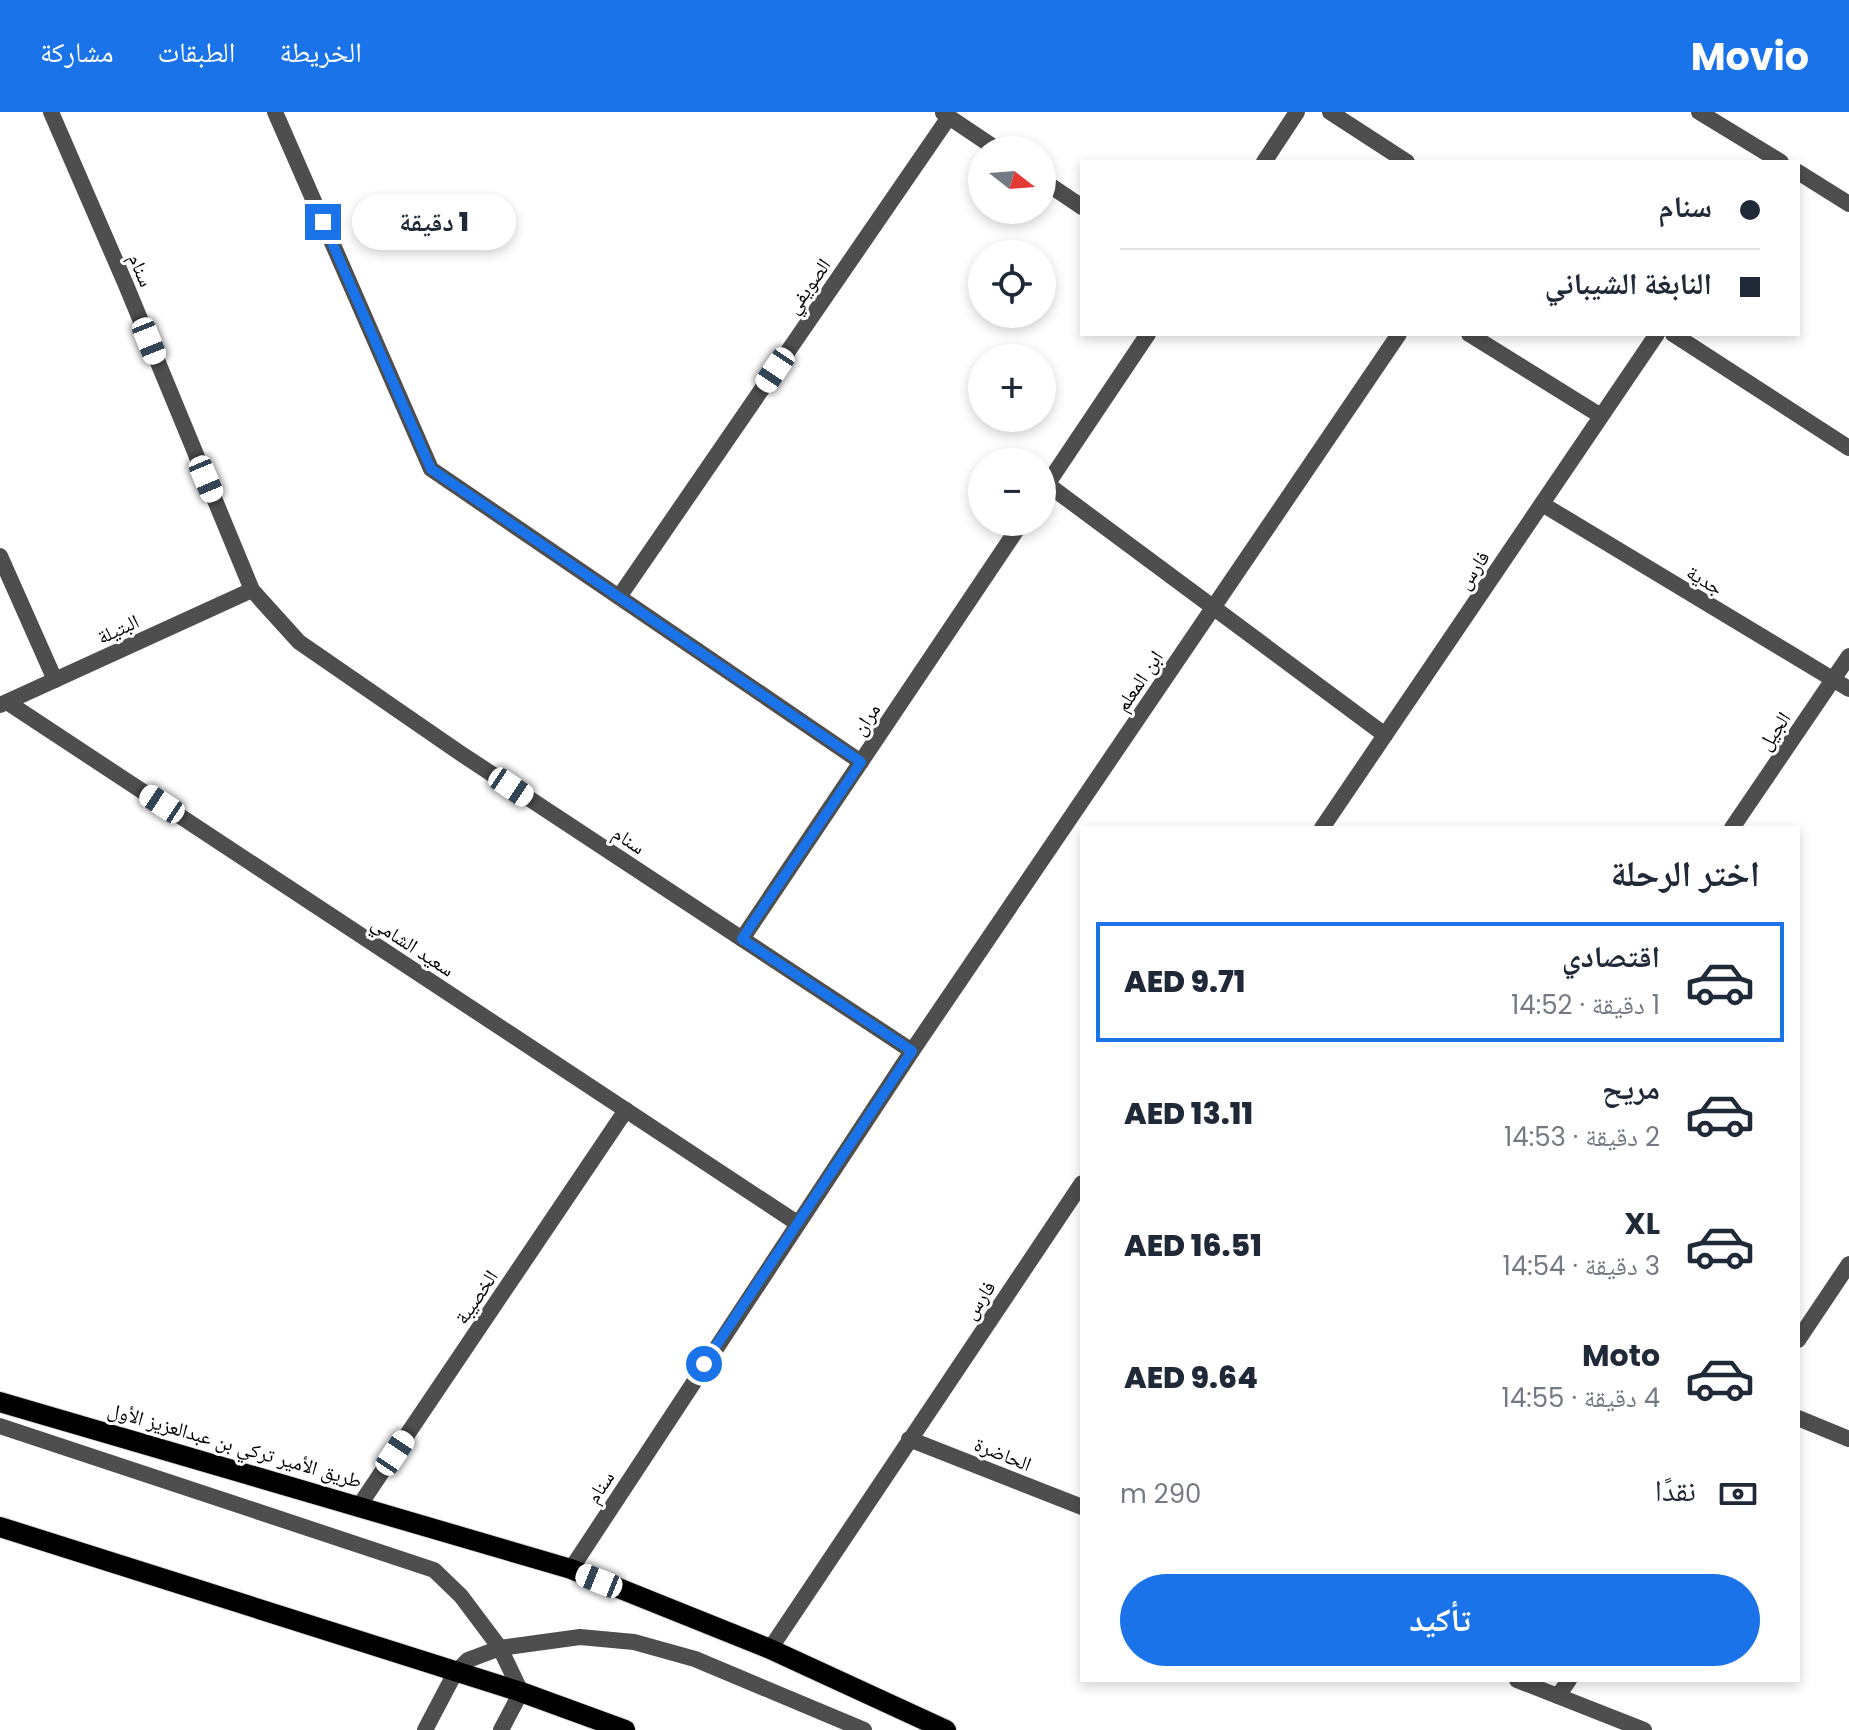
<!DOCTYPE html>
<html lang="ar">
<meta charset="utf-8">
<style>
:root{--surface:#fff;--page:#f6f6f7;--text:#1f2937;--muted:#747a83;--line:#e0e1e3;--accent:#1a73e8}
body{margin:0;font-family:Poppins,"Noto Naskh Arabic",sans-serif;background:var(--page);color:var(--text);direction:rtl;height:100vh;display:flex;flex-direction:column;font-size:30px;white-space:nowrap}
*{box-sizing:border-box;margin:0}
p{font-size:26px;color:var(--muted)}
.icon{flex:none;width:44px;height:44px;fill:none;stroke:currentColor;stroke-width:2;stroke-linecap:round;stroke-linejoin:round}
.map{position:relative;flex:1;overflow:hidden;direction:ltr}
.details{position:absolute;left:1080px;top:714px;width:720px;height:856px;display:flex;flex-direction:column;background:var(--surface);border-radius:0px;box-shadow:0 4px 12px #0003;direction:rtl}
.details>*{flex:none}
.top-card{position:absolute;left:1080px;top:48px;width:720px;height:176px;border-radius:0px;box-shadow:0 4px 12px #0003;direction:rtl;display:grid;align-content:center;height:176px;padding:0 40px;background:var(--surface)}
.needle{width:52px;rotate:107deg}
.tools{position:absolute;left:968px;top:24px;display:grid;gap:16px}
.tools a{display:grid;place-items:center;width:88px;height:88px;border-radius:50%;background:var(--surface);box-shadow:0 4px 12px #0003;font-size:40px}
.end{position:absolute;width:36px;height:36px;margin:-18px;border:10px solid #1a73e8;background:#fff;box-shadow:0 0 0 4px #fff}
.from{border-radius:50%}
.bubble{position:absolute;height:56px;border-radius:28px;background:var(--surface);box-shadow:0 4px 12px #0003;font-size:26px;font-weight:800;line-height:56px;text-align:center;direction:rtl}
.car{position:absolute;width:24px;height:48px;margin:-24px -12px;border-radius:10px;box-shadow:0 0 6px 2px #0007;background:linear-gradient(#fff 24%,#345 0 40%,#fff 0 76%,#345 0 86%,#fff 0)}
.top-card b{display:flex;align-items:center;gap:28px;height:76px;font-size:30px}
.top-card b+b{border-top:2px solid var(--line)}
.top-card i{width:20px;height:20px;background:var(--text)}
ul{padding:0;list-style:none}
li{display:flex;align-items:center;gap:24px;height:120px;margin:0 16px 12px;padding:0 24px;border:4px solid transparent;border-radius:0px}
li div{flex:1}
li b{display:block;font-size:30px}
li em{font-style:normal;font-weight:800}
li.selected{border-color:var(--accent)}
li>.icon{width:72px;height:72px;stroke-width:1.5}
h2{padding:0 40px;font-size:36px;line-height:96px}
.pay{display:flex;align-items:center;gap:20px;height:88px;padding:0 40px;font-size:30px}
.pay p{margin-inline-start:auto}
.action{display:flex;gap:16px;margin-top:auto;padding:16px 40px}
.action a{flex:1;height:92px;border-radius:48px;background:var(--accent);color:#fff;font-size:32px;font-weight:800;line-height:92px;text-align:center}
header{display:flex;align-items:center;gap:48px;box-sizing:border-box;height:112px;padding:0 40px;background:var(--accent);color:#fff}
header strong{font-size:38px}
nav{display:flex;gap:44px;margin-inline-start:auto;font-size:28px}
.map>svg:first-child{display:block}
</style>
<header>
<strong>Movio</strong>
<nav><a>الخريطة</a><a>الطبقات</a><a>مشاركة</a></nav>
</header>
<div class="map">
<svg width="1849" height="1618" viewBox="0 0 1849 1618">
<rect width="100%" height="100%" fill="#fff"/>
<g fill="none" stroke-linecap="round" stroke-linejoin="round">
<defs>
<g id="primary">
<polyline points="0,1290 571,1457 770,1537 946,1618"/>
<polyline points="0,1415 521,1580 625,1618"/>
</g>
</defs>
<use href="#primary" stroke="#dbdbdb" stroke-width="22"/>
<g stroke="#4e4e4e" stroke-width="16">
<polyline points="51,0 126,173 252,478 299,530 460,641 912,939 571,1457"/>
<polyline points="275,0 431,357 861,650"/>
<polyline points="1330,0 1407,50"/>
<polyline points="1699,0 1781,50"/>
<polyline points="943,1 998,38"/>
<polyline points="1264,50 1297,0"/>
<polyline points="1798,60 1849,92"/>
<polyline points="1042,68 1082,95"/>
<polyline points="1469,222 1601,304"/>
<polyline points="1673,222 1849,336"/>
<polyline points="1047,372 1385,623"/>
<polyline points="1042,380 1148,222"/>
<polyline points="1542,392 1849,577"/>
<polyline points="0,444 55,568"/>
<polyline points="619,485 949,5"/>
<polyline points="7,590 797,1111"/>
<polyline points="0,593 252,478"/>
<polyline points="1322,716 1657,222"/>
<polyline points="1732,716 1849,544"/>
<polyline points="742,827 1022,410"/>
<polyline points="912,939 1399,222"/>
<polyline points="1798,1228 1849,1152"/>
<polyline points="1798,1306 1849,1327"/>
<polyline points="909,1327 1082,1395"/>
<polyline points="359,1394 626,998"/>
<polyline points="770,1537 1082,1071"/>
<polyline points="1517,1568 1644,1618"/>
<polyline points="1558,1584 1569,1568"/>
</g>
<g stroke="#4e4e4e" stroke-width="16">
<polyline points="0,1314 434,1458 461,1484 500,1536 521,1580 501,1618"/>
<polyline points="425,1618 455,1561 468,1548 500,1536 580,1525 634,1530 695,1547 864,1618"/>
</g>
<use href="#primary" stroke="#000" stroke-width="20"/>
</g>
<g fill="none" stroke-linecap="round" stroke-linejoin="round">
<polyline stroke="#1a73e8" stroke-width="10" points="323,110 431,357 861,650 742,827 912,939 704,1252"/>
</g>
<g text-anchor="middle" stroke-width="6" stroke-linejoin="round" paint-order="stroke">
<g font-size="20" fill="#000" stroke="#fff">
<text transform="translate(141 158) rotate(67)" y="7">سنام</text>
<text transform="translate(808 174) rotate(-55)" y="7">الصويفي</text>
<text transform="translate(1473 458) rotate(-56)" y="7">فارس</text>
<text transform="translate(1705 468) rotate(31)" y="7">جدية</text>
<text transform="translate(118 517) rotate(-25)" y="7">البتيلة</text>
<text transform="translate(1139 569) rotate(-56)" y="7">ابن المعلم</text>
<text transform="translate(866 607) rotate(-56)" y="7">مران</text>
<text transform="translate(1774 619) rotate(-56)" y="7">الجيل</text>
<text transform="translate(629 728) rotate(33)" y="7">سنام</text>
<text transform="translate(413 834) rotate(33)" y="7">سعيد الشامي</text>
<text transform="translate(476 1185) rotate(-56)" y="7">الخصيبة</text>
<text transform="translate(979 1188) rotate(-56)" y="7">فارس</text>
<text transform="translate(235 1333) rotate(16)" y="7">طريق الأمير تركي بن عبدالعزيز الأول</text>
<text transform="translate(1003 1342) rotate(22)" y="7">الحاضرة</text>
<text transform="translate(600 1375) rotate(-57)" y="7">سنام</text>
</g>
</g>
</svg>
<div class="tools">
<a><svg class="needle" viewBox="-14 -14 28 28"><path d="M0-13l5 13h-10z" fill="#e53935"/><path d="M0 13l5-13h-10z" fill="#747a83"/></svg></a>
<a><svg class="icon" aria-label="locate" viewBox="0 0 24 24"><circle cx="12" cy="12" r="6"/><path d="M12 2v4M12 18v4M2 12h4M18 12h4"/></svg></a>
<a>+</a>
<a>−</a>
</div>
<i class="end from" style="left:704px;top:1252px"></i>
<i class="end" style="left:323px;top:110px"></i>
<div class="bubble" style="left:352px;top:82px;width:164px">1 دقيقة</div>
<i class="car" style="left:149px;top:229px;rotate:158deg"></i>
<i class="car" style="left:775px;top:258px;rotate:214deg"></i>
<i class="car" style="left:206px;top:367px;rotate:157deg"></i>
<i class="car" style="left:511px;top:675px;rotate:124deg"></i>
<i class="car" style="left:162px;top:692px;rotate:303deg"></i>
<i class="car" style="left:395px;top:1341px;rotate:34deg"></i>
<i class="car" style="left:599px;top:1469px;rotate:292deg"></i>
<div class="top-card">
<b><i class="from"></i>سنام</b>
<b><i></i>النابغة الشيباني</b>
</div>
<section class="details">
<h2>اختر الرحلة</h2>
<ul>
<li class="selected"><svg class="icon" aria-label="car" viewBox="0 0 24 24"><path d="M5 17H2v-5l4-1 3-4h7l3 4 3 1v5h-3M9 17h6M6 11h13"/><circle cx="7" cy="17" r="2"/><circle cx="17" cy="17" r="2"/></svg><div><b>اقتصادي</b><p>1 دقيقة · 14:52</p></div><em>AED 9.71</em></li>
<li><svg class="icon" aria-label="car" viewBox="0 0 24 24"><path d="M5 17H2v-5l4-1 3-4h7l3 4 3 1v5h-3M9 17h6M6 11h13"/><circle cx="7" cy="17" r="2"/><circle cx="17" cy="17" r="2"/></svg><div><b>مريح</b><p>2 دقيقة · 14:53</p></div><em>AED 13.11</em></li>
<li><svg class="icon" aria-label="car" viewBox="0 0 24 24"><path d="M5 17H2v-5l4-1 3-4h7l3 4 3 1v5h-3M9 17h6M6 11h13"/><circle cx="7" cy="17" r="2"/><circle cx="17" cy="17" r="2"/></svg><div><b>XL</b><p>3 دقيقة · 14:54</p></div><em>AED 16.51</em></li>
<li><svg class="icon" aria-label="car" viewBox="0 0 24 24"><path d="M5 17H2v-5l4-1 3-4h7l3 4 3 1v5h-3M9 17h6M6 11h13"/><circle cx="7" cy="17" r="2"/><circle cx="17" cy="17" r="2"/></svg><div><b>Moto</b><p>4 دقيقة · 14:55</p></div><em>AED 9.64</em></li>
</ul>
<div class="pay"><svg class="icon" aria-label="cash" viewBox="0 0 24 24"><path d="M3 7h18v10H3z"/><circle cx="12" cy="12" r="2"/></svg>نقدًا<p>290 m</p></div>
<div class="action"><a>تأكيد</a></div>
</section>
</div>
